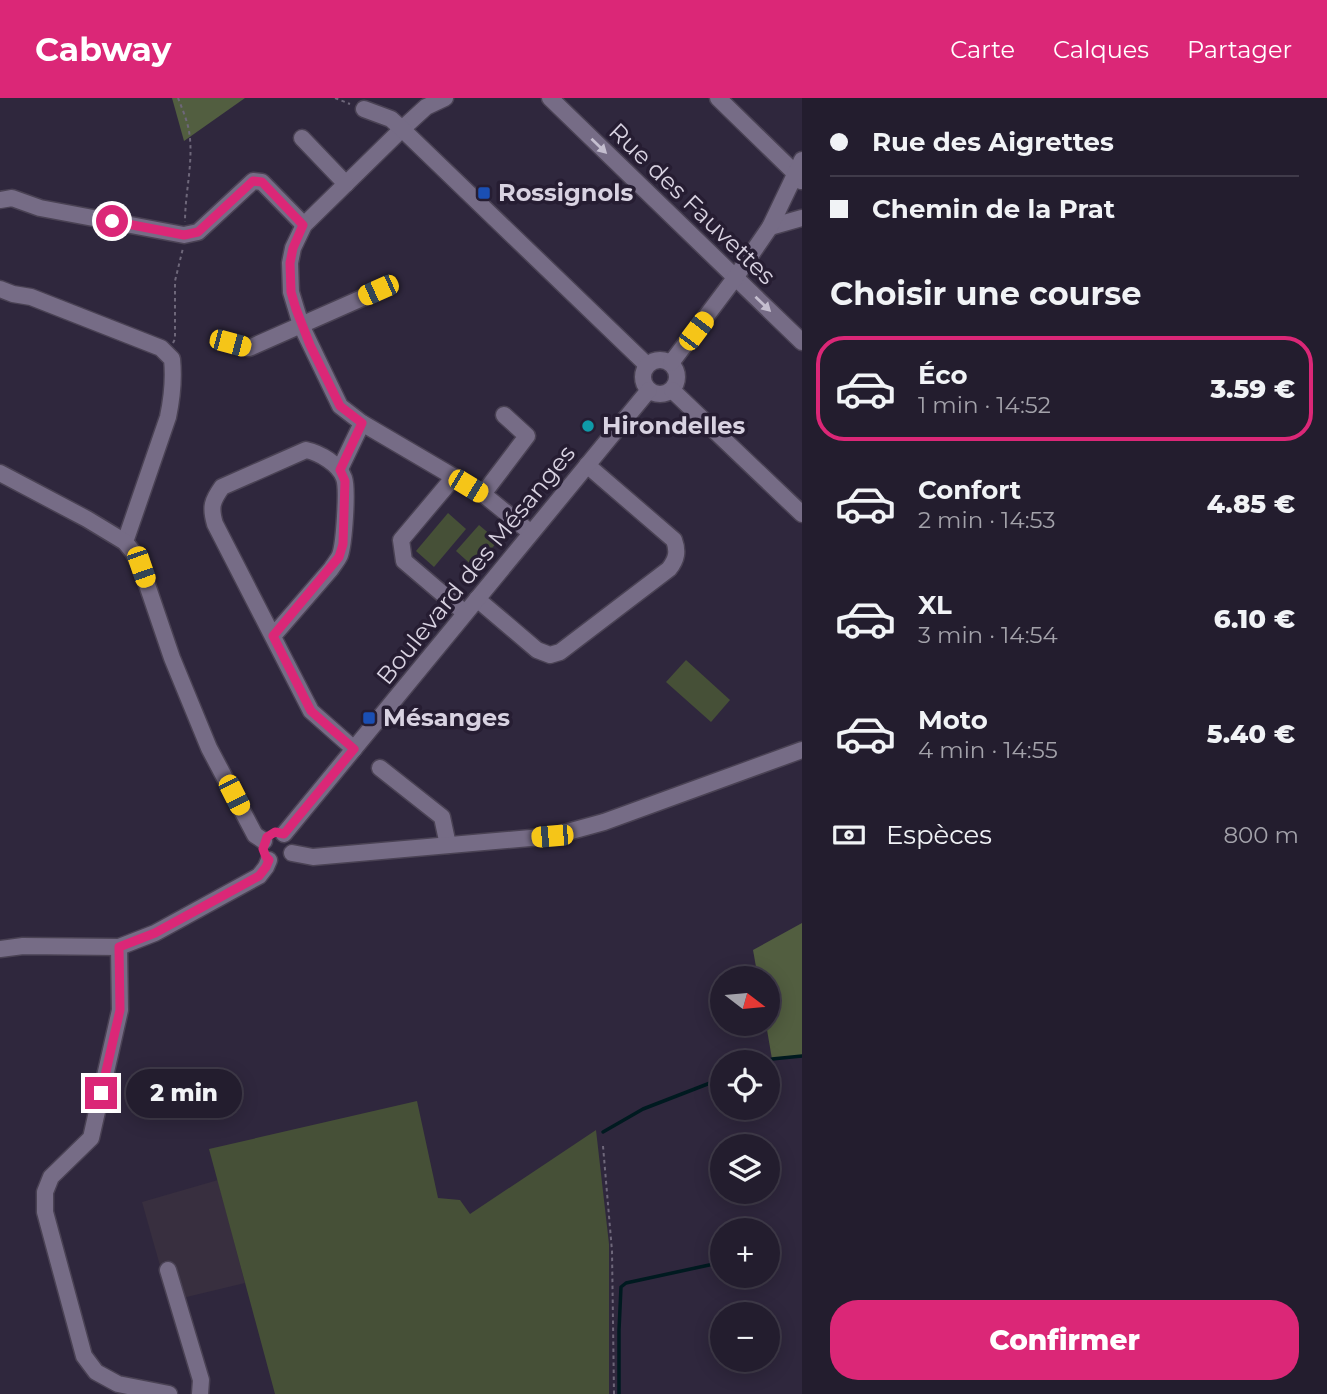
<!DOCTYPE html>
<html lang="fr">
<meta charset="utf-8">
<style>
:root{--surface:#231d2e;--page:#2f2a3a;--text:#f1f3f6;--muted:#a3a2aa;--line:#403b4a;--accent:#db2777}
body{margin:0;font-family:Montserrat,sans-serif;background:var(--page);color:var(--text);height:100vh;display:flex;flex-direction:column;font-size:26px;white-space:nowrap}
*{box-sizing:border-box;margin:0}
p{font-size:23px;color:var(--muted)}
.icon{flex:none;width:38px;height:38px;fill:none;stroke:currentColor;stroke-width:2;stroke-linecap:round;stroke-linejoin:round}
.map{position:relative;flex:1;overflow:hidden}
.side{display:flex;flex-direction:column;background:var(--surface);width:525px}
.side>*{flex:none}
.hud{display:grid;align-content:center;height:154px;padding:0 28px;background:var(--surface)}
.needle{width:46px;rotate:106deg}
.controls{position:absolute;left:710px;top:868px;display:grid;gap:14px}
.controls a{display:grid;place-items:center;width:70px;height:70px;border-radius:50%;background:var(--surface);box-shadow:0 4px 18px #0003,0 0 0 2px var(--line);font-size:35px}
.end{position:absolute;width:32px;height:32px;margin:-16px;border:9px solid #db2777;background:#fff;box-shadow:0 0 0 4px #fff}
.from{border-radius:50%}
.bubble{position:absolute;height:49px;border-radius:24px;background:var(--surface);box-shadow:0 4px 18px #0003,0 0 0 2px var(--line);font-size:23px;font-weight:800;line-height:49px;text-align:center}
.car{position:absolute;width:21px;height:42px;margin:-21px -10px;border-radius:9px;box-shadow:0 0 5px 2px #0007;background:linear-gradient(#f5c518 24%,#345 0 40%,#f5c518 0 76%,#345 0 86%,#f5c518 0)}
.hud b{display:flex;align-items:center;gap:24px;height:66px;font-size:26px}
.hud b+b{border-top:2px solid var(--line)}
.hud i{width:18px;height:18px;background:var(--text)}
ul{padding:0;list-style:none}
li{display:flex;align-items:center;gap:21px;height:105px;margin:0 14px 10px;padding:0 14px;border:4px solid transparent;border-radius:28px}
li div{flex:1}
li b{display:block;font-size:26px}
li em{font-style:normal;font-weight:800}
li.active{border-color:var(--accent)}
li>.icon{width:63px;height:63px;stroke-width:1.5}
h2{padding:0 28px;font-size:32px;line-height:84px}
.pay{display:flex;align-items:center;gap:18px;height:77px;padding:0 28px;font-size:26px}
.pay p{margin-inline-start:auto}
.action{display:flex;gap:14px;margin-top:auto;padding:14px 28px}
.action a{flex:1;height:80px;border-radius:28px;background:var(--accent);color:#fff;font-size:28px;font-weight:800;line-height:80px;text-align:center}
header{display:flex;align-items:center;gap:42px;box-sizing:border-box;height:98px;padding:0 35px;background:var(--accent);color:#fff}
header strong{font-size:33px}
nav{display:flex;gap:38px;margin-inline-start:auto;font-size:24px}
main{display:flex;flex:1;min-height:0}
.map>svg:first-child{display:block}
</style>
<header>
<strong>Cabway</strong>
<nav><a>Carte</a><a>Calques</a><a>Partager</a></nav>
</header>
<main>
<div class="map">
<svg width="802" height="1296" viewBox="0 0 802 1296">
<rect width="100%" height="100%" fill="#2f273d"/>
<polygon fill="#382f3f" points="218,1082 245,1185 170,1203 142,1104"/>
<g fill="#465037">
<polygon points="448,415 466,431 434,469 416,453"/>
<polygon points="479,427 498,443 475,470 456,453"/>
<polygon points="686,562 730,602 711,624 666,584"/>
<polygon points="417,1003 438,1100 460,1102 470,1116 596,1032 609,1146 609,1296 275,1296 209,1051"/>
</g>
<g fill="#525e40">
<polygon points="172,0 245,0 184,43"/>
<polygon points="802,825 802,958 772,961 766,926 768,926 768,880 758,880 753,852"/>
</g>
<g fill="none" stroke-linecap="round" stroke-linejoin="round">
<g stroke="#001a20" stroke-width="3.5">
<polyline points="765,964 772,961 802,958"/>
<polyline points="603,1034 643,1011 723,980"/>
<polyline points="768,1151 777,1148"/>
<polyline points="619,1296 619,1232 621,1189 626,1185 723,1164"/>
</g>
<defs>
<g id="minor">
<polyline points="445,0 426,9 402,31 304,127 293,150 290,165 291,194 301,227 340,308 362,325 483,396 531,435"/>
<polyline points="550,0 802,244"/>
<polyline points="718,0 796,76 801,83"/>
<polyline points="364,11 391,21 402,31 647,267"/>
<polyline points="302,40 346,86"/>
<polyline points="0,102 12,100 40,110 184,137 198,134 253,83 262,84 304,127"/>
<polyline points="770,129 802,120"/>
<path d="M0,191L13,196L31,199L161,250L172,261C174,280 172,300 168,319L125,444"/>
<polyline points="230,245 249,250 378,193"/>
<circle cx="660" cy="279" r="17"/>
<polyline points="671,265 735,180 770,129 802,62"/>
<polyline points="672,292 802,416"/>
<polyline points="340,371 362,325"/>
<polyline points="0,375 87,421 125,444 133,454 141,469 172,560 209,650 255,737 264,743"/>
<polyline points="454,379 401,442 404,463 465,515"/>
<polyline points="483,396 527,338 504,317"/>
<path d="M477,501L537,552L550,557L560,554L669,471C677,461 678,453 674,442L587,367"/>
<path d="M273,538L331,471C334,466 338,462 340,457C344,446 348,391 344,380C339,366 320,355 306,352L222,389C212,403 210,409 215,426L311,613L354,651"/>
<polyline points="380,670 442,719 448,747"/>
<polyline points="284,736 649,292"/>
<polyline points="292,755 313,759 553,738 604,724 802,652"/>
<polyline points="119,849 120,912 91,1040 51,1079 45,1094 45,1114 84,1258 96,1274 118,1286 169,1296"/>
<polyline points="0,851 23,848 119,849 155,835 259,778 266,769 269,762"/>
<polyline points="168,1172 201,1282 200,1296"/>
</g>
</defs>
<use href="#minor" stroke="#4a4254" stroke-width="19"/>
<g stroke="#6e677a" stroke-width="2" stroke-dasharray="3.5 3.5" stroke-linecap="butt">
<path d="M178,0C182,10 187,22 189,33C194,63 185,93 185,124"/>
<polyline points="335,0 350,6"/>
<polyline points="173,245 175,241 175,183 183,150"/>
<polyline points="603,1048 612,1153 614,1296"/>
</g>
<use href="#minor" stroke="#766c86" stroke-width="16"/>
</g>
<defs><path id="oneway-solid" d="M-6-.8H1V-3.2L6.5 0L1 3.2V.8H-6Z" transform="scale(1.75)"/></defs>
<g fill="#c4becf">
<use href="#oneway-solid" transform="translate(599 48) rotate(44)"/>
<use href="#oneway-solid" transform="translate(763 206) rotate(44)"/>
</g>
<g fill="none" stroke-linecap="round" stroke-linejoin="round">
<polyline stroke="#db2777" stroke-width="9" points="101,995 120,912 119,849 155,835 259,778 266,769 269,762 266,759 263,751 267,739 275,734 284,736 354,651 311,613 273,538 339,459 343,446 345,383 340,372 362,325 340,308 310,247 296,211 291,194 290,165 293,150 303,127 262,84 253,83 198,134 184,137 112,123"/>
</g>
<g fill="#1a4fb4" stroke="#261d32" stroke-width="2.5">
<rect x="477" y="88" width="14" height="14" rx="3.5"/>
<rect x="362" y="613" width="14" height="14" rx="3.5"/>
</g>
<circle fill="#0f9aa8" stroke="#261d32" stroke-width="2.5" cx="588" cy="328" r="7"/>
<g text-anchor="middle" stroke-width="7" stroke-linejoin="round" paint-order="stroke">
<g font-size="24" font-weight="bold" fill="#d8d2e1" stroke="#261d32" text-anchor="start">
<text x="498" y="103">Rossignols</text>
<text x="602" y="336">Hirondelles</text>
<text x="383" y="628">Mésanges</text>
</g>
<g font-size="24" fill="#d8d2e1" stroke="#261d32">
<text transform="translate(692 106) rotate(44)" y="8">Rue des Fauvettes</text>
<text transform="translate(476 467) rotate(-51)" y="8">Boulevard des Mésanges</text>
</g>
</g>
</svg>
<div class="controls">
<a><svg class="needle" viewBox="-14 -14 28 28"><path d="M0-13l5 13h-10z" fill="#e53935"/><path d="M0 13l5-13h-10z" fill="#a3a2aa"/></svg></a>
<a><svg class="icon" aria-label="locate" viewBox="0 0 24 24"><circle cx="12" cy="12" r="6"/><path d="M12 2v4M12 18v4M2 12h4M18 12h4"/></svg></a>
<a><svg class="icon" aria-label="layers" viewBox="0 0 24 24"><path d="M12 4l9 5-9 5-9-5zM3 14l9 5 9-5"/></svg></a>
<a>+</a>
<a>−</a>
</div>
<i class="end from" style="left:112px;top:123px"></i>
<i class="end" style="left:101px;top:995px"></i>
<div class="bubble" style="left:126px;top:971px;width:116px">2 min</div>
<i class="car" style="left:378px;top:192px;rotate:246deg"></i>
<i class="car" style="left:696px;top:233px;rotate:37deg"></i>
<i class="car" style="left:230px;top:245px;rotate:105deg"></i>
<i class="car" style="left:468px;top:388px;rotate:121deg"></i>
<i class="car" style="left:141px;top:469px;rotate:161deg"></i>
<i class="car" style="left:234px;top:697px;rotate:153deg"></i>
<i class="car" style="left:552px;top:738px;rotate:265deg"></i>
</div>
<section class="side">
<div class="hud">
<b><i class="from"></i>Rue des Aigrettes</b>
<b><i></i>Chemin de la Prat</b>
</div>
<h2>Choisir une course</h2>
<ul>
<li class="active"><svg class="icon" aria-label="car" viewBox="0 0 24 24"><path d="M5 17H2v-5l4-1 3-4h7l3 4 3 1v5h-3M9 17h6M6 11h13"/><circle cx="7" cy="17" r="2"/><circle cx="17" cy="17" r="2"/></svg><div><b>Éco</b><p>1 min · 14:52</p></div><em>3.59 €</em></li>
<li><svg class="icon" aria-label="car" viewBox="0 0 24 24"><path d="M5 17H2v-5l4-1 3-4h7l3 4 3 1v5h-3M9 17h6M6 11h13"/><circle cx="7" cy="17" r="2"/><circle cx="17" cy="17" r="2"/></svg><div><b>Confort</b><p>2 min · 14:53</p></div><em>4.85 €</em></li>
<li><svg class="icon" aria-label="car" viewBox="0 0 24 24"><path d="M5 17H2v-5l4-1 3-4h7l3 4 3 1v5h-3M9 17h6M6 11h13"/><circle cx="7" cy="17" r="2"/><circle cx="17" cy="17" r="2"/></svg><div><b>XL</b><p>3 min · 14:54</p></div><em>6.10 €</em></li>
<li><svg class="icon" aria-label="car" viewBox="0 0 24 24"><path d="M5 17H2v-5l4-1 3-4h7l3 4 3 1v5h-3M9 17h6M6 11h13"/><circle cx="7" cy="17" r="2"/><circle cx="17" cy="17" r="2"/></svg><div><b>Moto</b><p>4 min · 14:55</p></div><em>5.40 €</em></li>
</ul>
<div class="pay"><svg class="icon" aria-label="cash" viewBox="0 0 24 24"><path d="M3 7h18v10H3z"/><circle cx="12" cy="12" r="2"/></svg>Espèces<p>800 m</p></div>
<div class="action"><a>Confirmer</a></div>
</section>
</main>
